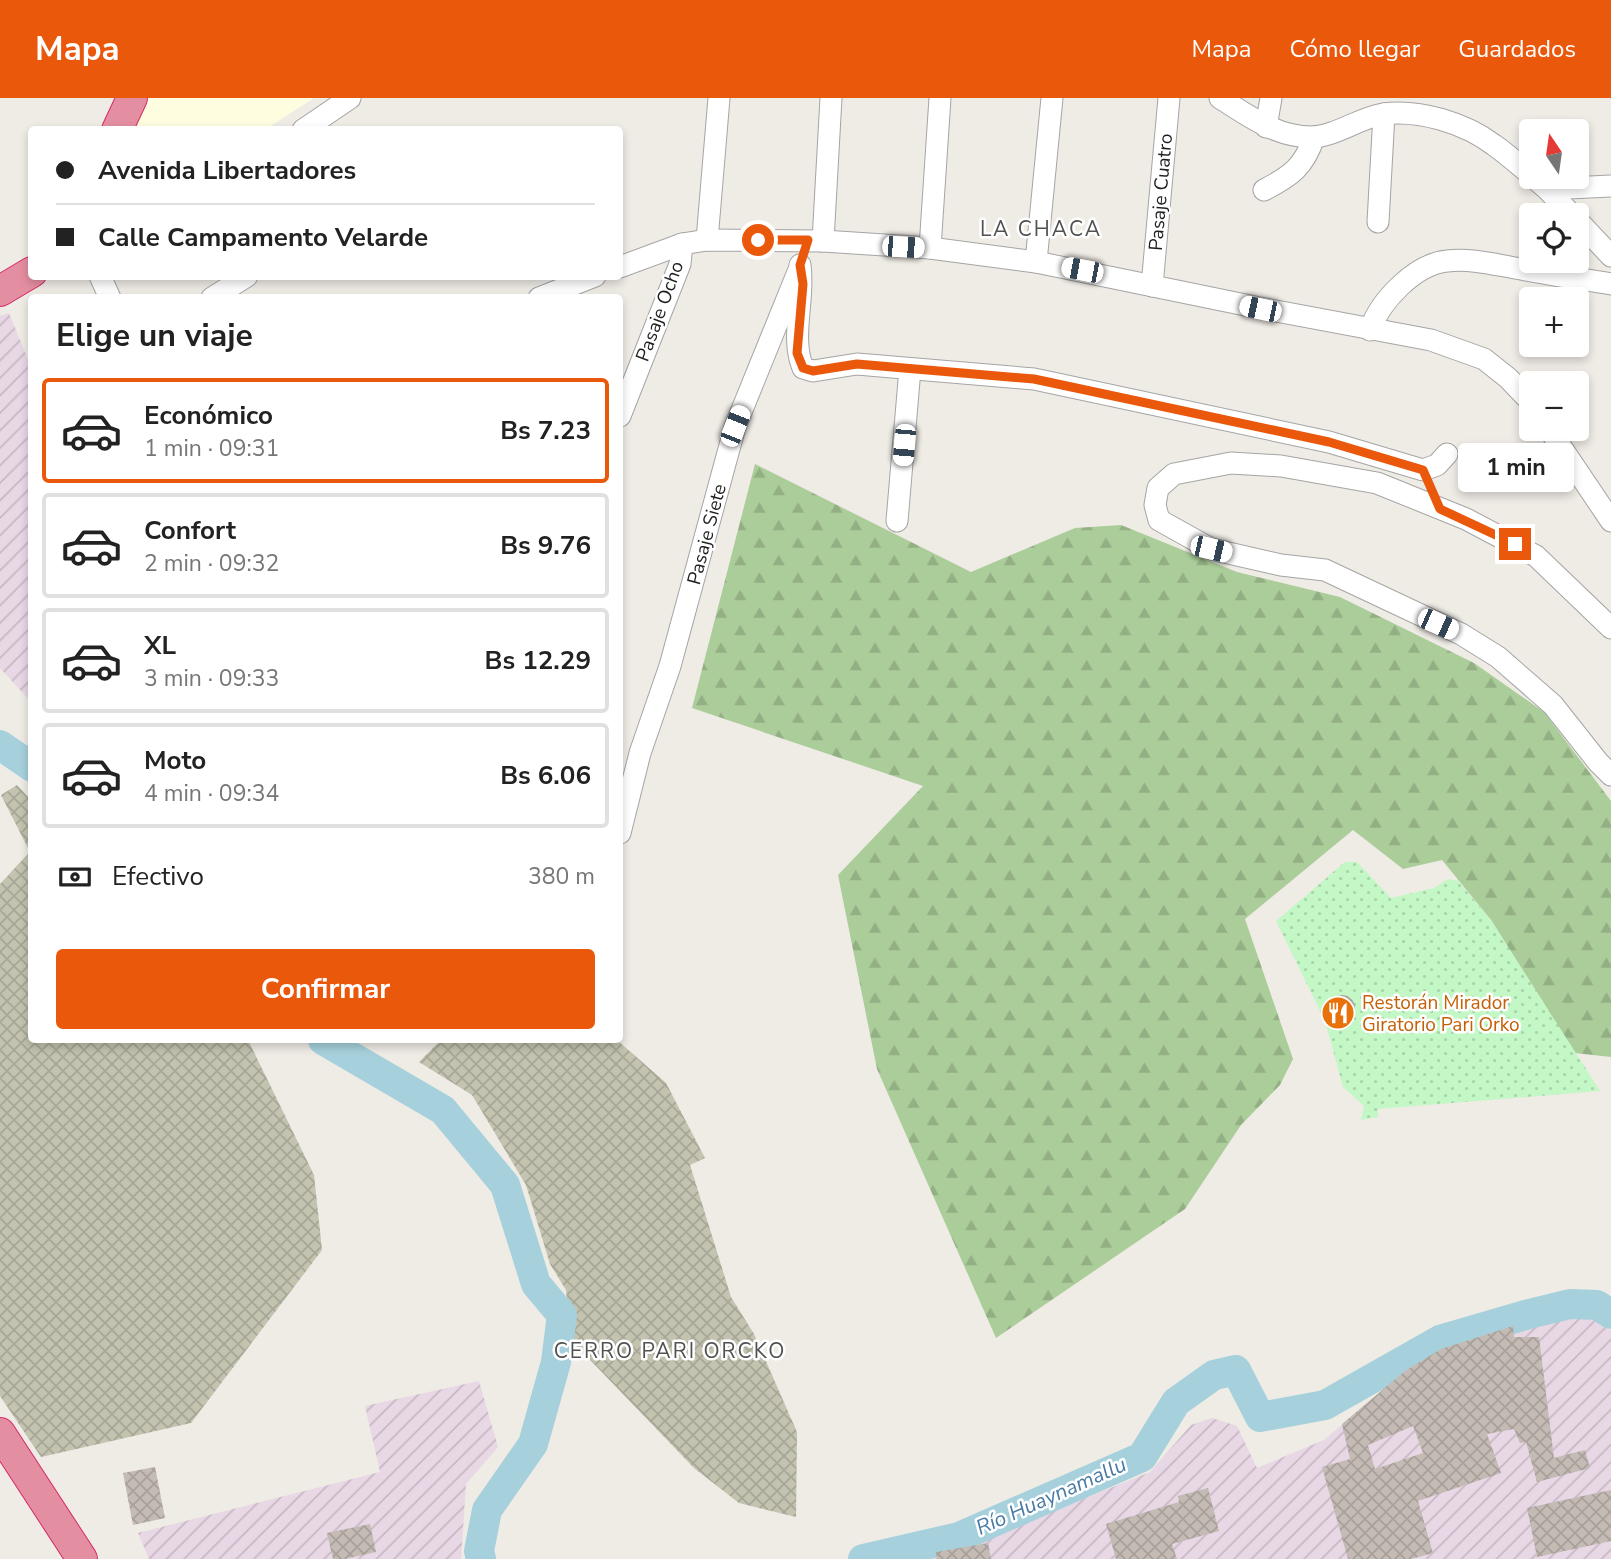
<!DOCTYPE html>
<html lang="es">
<meta charset="utf-8">
<style>
:root{--surface:#fff;--page:#f6f6f6;--text:#222;--muted:#767676;--line:#e0e0e0;--accent:#ea580c}
body{margin:0;font-family:"Nunito Sans",sans-serif;background:var(--page);color:var(--text);height:100vh;display:flex;flex-direction:column;font-size:26px;white-space:nowrap}
*{box-sizing:border-box;margin:0}
p{font-size:23px;color:var(--muted)}
.icon{flex:none;width:38px;height:38px;fill:none;stroke:currentColor;stroke-width:2;stroke-linecap:round;stroke-linejoin:round}
.map{position:relative;flex:1;overflow:hidden}
.drawer{position:absolute;left:28px;top:196px;width:595px;height:749px;display:flex;flex-direction:column;background:var(--surface);border-radius:7px;box-shadow:0 4px 10px #0003}
.drawer>*{flex:none}
.hud{position:absolute;left:28px;top:28px;width:595px;height:154px;border-radius:7px;box-shadow:0 4px 10px #0003;display:grid;align-content:center;height:154px;padding:0 28px;background:var(--surface)}
.needle{width:46px;rotate:347deg}
.controls{position:absolute;left:1519px;top:21px;display:grid;gap:14px}
.controls a{display:grid;place-items:center;width:70px;height:70px;border-radius:7px;background:var(--surface);box-shadow:0 4px 10px #0003;font-size:35px}
.end{position:absolute;width:32px;height:32px;margin:-16px;border:9px solid #ea580c;background:#fff;box-shadow:0 0 0 4px #fff}
.from{border-radius:50%}
.bubble{position:absolute;height:49px;border-radius:7px;background:var(--surface);box-shadow:0 4px 10px #0003;font-size:23px;font-weight:700;line-height:49px;text-align:center}
.car{position:absolute;width:21px;height:42px;margin:-21px -10px;border-radius:9px;box-shadow:0 0 5px 2px #0007;background:linear-gradient(#fff 24%,#345 0 40%,#fff 0 76%,#345 0 86%,#fff 0)}
.hud b{display:flex;align-items:center;gap:24px;height:66px;font-size:26px}
.hud b+b{border-top:2px solid var(--line)}
.hud i{width:18px;height:18px;background:var(--text)}
ul{padding:0;list-style:none}
li{display:flex;align-items:center;gap:21px;height:105px;margin:0 14px 10px;padding:0 14px;border:4px solid var(--line);border-radius:7px}
li div{flex:1}
li b{display:block;font-size:26px}
li em{font-style:normal;font-weight:700}
li.selected{border-color:var(--accent)}
li>.icon{width:63px;height:63px;stroke-width:1.5}
h2{padding:0 28px;font-size:32px;line-height:84px}
.pay{display:flex;align-items:center;gap:18px;height:77px;padding:0 28px;font-size:26px}
.pay p{margin-inline-start:auto}
.action{display:flex;gap:14px;margin-top:auto;padding:14px 28px}
.action a{flex:1;height:80px;border-radius:7px;background:var(--accent);color:#fff;font-size:28px;font-weight:700;line-height:80px;text-align:center}
header{display:flex;align-items:center;gap:42px;box-sizing:border-box;height:98px;padding:0 35px;background:var(--accent);color:#fff}
header strong{font-size:33px}
nav{display:flex;gap:38px;margin-inline-start:auto;font-size:24px}
.map>svg:first-child{display:block}
</style>
<header>
<strong>Mapa</strong>
<nav><a>Mapa</a><a>Cómo llegar</a><a>Guardados</a></nav>
</header>
<div class="map">
<svg width="1611" height="1461" viewBox="0 0 1611 1461">
<defs>
<pattern id="industrial-furrows" width="10" height="10" patternUnits="userSpaceOnUse" patternTransform="scale(1.75)"><rect width="10" height="10" fill="#e8d7e5"/><path d="M-1 1l2-2M0 10L10 0M9 11l2-2" fill="none" stroke="#c7b8c4"/></pattern>
<pattern id="construction-cross-hatch" width="8" height="8" patternUnits="userSpaceOnUse" patternTransform="scale(1.75)"><rect width="8" height="8" fill="#c3c3b0"/><path d="M0 0l8 8M0 8l8-8" fill="none" stroke="#a7a797"/></pattern>
<pattern id="forest-firs" width="22" height="20" patternUnits="userSpaceOnUse" patternTransform="scale(1.75)"><rect width="22" height="20" fill="#abcd9a"/><path d="M5 1l3.5 6h-7zM16 11l3.5 6h-7z" fill="#93b084"/></pattern>
<pattern id="park-dots" width="8" height="8" patternUnits="userSpaceOnUse" patternTransform="scale(1.75)"><rect width="8" height="8" fill="#c3f8c6"/><path d="M2 2h.1M6 6h.1" fill="none" stroke="#a7d4aa" stroke-width="1.8" stroke-linecap="round"/></pattern>
<pattern id="building-cross-hatch" width="8" height="8" patternUnits="userSpaceOnUse" patternTransform="scale(1.75)"><rect width="8" height="8" fill="#c4bbb4"/><path d="M0 0l8 8M0 8l8-8" fill="none" stroke="#a8a09a"/></pattern>
</defs>
<rect width="100%" height="100%" fill="#efebe5"/>
<g fill="url(#industrial-furrows)">
<polygon points="9,215 31,269 31,604 0,570 0,218"/>
<polygon points="1588,1215 1611,1233 1611,1461 922,1461 939,1459 1150,1374 1191,1327 1212,1320 1237,1328 1257,1370 1324,1342 1405,1273 1441,1251 1513,1228 1550,1220"/>
<polygon points="479,1283 498,1349 466,1386 461,1461 149,1461 138,1435 380,1374 365,1308"/>
</g>
<polygon fill="#fefddf" points="143,0 314,0 266,31 128,32"/>
<g fill="url(#construction-cross-hatch)">
<polygon points="17,687 31,702 32,942 248,942 314,1077 322,1152 191,1325 41,1359 0,1298 0,786 30,754 1,697"/>
<polygon points="441,942 617,942 666,985 705,1060 690,1067 731,1199 754,1236 797,1334 796,1419 739,1405 694,1370 571,1242 566,1192 550,1166 526,1087 472,997 419,964"/>
</g>
<polygon fill="url(#forest-firs)" points="755,366 971,474 1075,430 1121,427 1237,474 1340,499 1474,565 1544,614 1611,703 1611,959 1575,955 1491,822 1442,762 1403,771 1353,732 1245,821 1293,961 1280,987 1241,1027 1185,1111 996,1240 877,971 838,777 923,688 692,610"/>
<polygon fill="url(#park-dots)" points="1345,764 1357,764 1391,800 1434,790 1448,781 1458,783 1491,822 1600,993 1378,1011 1378,1019 1361,1022 1364,1008 1343,989 1325,923 1276,823"/>
<g fill="none" stroke-linecap="round" stroke-linejoin="round">
<g stroke="#a6d1dc" stroke-width="30">
<polyline points="0,647 32,669"/>
<polyline points="323,942 443,1012 505,1087 536,1186 562,1217 556,1264 533,1346 487,1412 479,1453 481,1461"/>
<polyline points="863,1461 959,1439 1142,1359 1176,1304 1214,1277 1236,1272 1260,1319 1325,1307 1440,1242 1529,1216 1570,1206 1597,1207 1611,1216"/>
</g>
</g>
<g fill="url(#building-cross-hatch)" fill-rule="evenodd">
<circle cx="1342" cy="910" r="13"/>
<path d="M1513,1228L1514,1239H1539L1554,1360L1585,1352L1590,1370L1537,1384L1526,1344L1520,1345L1514,1331L1487,1336L1501,1375L1418,1403L1433,1455L1411,1461H1348L1322,1369L1350,1361L1342,1326L1405,1273L1441,1251ZM1413,1328L1423,1355L1375,1371L1368,1347Z"/>
<polygon points="155,1369 165,1420 133,1427 123,1375"/>
<polygon points="1208,1390 1219,1433 1172,1446 1177,1461 1116,1461 1106,1426 1179,1404 1178,1398"/>
<polygon points="1611,1392 1611,1443 1537,1459 1527,1410"/>
<polygon points="370,1426 376,1454 345,1461 333,1461 327,1435"/>
<polygon points="988,1445 991,1461 937,1461 936,1454"/>
</g>
<g fill="none" stroke-linecap="round" stroke-linejoin="round">
<defs>
<g id="minor">
<path d="M1220,0C1249,18 1276,39 1312,39C1336,38 1359,20 1383,16C1419,11 1465,25 1494,47C1507,56 1519,67 1531,77"/>
<polyline points="1266,29 1271,0"/>
<polyline points="303,32 350,0"/>
<polyline points="1533,79 1547,91 1611,88"/>
<polyline points="1547,91 1572,117"/>
<path d="M1264,92C1291,78 1304,69 1314,39"/>
<polyline points="1577,122 1611,158"/>
<polyline points="1378,124 1384,16"/>
<polyline points="707,142 719,0"/>
<polyline points="823,143 831,0"/>
<polyline points="930,150 940,0"/>
<polyline points="1036,164 1052,0"/>
<path d="M800,167C805,201 790,239 803,270L813,273L857,266L1034,281L1329,344L1423,372L1437,367L1447,356"/>
<polyline points="620,169 682,146 707,142 823,143 930,150 1036,164 1260,210 1431,242 1484,261 1508,280 1531,304"/>
<polyline points="100,178 110,200"/>
<polyline points="1152,188 1169,0"/>
<polyline points="212,200 247,178"/>
<polyline points="539,200 595,178"/>
<path d="M1370,232C1380,203 1415,166 1447,163C1472,160 1496,167 1521,171C1551,177 1581,181 1611,186"/>
<polyline points="620,318 680,166 682,146"/>
<polyline points="1549,331 1611,423"/>
<polyline points="897,423 910,271"/>
<polyline points="1611,530 1536,458 1466,421 1377,385 1281,368 1231,365 1174,376 1158,390 1155,407 1159,422 1211,451 1281,467 1325,472 1461,536 1498,559 1553,607 1598,664 1611,677"/>
<polyline points="620,735 640,655 670,568 735,329 798,174"/>
</g>
<g id="highway">
<polyline points="117,32 132,0"/>
<polyline points="0,193 32,174"/>
<polyline points="0,1335 82,1461"/>
</g>
</defs>
<use href="#minor" stroke="#a5a5a5" stroke-width="23"/>
<use href="#highway" stroke="#d62969" stroke-width="32"/>
<use href="#minor" stroke="#fff" stroke-width="21"/>
<use href="#highway" stroke="#e48ea1" stroke-width="30"/>
</g>
<g fill="none" stroke-linecap="round" stroke-linejoin="round">
<polyline stroke="#ea580c" stroke-width="9" points="758,142 808,142 800,167 803,186 797,255 803,270 813,273 857,266 1034,281 1329,344 1423,372 1440,411 1515,446"/>
</g>
<defs>
<symbol id="restaurant-disc" viewBox="-11 -11 22 22"><circle r="9.5" fill="#e8710a" stroke="#fff"/><path d="M-5-6h1v4h1v-4h1v4h1v-4h1v5L-1.5 .5V6h-2V.5L-5-1ZM5-6V6H3V1.5H1.5Q1.5-4 5-6Z" fill="#fff"/></symbol>
</defs>
<g fill-rule="evenodd">
<use href="#restaurant-disc" x="1319" y="896" width="38" height="38"/>
</g>
<g text-anchor="middle" stroke-width="5" stroke-linejoin="round" paint-order="stroke">
<g font-size="19" fill="#1e1e1e" stroke="#fff">
<text transform="translate(1160 94) rotate(-85)" y="7">Pasaje Cuatro</text>
<text transform="translate(659 213) rotate(-70)" y="7">Pasaje Ocho</text>
<text transform="translate(706 436) rotate(-75)" y="7">Pasaje Siete</text>
</g>
<g font-size="19" fill="#c56008" stroke="#fff" text-anchor="start">
<text x="1362" y="911">Restorán Mirador<tspan x="1362" dy="22">Giratorio Pari Orko</tspan></text>
</g>
<g font-size="21" letter-spacing="2" fill="#515151" stroke="#fff">
<text x="1041" y="138">LA CHACA</text>
<text x="670" y="1260">CERRO PARI ORCKO</text>
</g>
<g font-size="21" font-style="italic" fill="#4a7aa4" stroke="#fff">
<text transform="translate(1051 1398) rotate(-24)" y="7">Río Huaynamallu</text>
</g>
</g>
</svg>
<div class="controls">
<a><svg class="needle" viewBox="-14 -14 28 28"><path d="M0-13l5 13h-10z" fill="#e53935"/><path d="M0 13l5-13h-10z" fill="#767676"/></svg></a>
<a><svg class="icon" aria-label="locate" viewBox="0 0 24 24"><circle cx="12" cy="12" r="6"/><path d="M12 2v4M12 18v4M2 12h4M18 12h4"/></svg></a>
<a>+</a>
<a>−</a>
</div>
<i class="end from" style="left:758px;top:142px"></i>
<i class="end" style="left:1515px;top:446px"></i>
<div class="bubble" style="left:1458px;top:345px;width:116px">1 min</div>
<i class="car" style="left:903px;top:149px;rotate:93deg"></i>
<i class="car" style="left:1082px;top:172px;rotate:281deg"></i>
<i class="car" style="left:1260px;top:211px;rotate:282deg"></i>
<i class="car" style="left:735px;top:328px;rotate:22deg"></i>
<i class="car" style="left:904px;top:347px;rotate:185deg"></i>
<i class="car" style="left:1211px;top:451px;rotate:103deg"></i>
<i class="car" style="left:1438px;top:526px;rotate:114deg"></i>
<div class="hud">
<b><i class="from"></i>Avenida Libertadores</b>
<b><i></i>Calle Campamento Velarde</b>
</div>
<section class="drawer">
<h2>Elige un viaje</h2>
<ul>
<li class="selected"><svg class="icon" aria-label="car" viewBox="0 0 24 24"><path d="M5 17H2v-5l4-1 3-4h7l3 4 3 1v5h-3M9 17h6M6 11h13"/><circle cx="7" cy="17" r="2"/><circle cx="17" cy="17" r="2"/></svg><div><b>Económico</b><p>1 min · 09:31</p></div><em>Bs 7.23</em></li>
<li><svg class="icon" aria-label="car" viewBox="0 0 24 24"><path d="M5 17H2v-5l4-1 3-4h7l3 4 3 1v5h-3M9 17h6M6 11h13"/><circle cx="7" cy="17" r="2"/><circle cx="17" cy="17" r="2"/></svg><div><b>Confort</b><p>2 min · 09:32</p></div><em>Bs 9.76</em></li>
<li><svg class="icon" aria-label="car" viewBox="0 0 24 24"><path d="M5 17H2v-5l4-1 3-4h7l3 4 3 1v5h-3M9 17h6M6 11h13"/><circle cx="7" cy="17" r="2"/><circle cx="17" cy="17" r="2"/></svg><div><b>XL</b><p>3 min · 09:33</p></div><em>Bs 12.29</em></li>
<li><svg class="icon" aria-label="car" viewBox="0 0 24 24"><path d="M5 17H2v-5l4-1 3-4h7l3 4 3 1v5h-3M9 17h6M6 11h13"/><circle cx="7" cy="17" r="2"/><circle cx="17" cy="17" r="2"/></svg><div><b>Moto</b><p>4 min · 09:34</p></div><em>Bs 6.06</em></li>
</ul>
<div class="pay"><svg class="icon" aria-label="cash" viewBox="0 0 24 24"><path d="M3 7h18v10H3z"/><circle cx="12" cy="12" r="2"/></svg>Efectivo<p>380 m</p></div>
<div class="action"><a>Confirmar</a></div>
</section>
</div>
